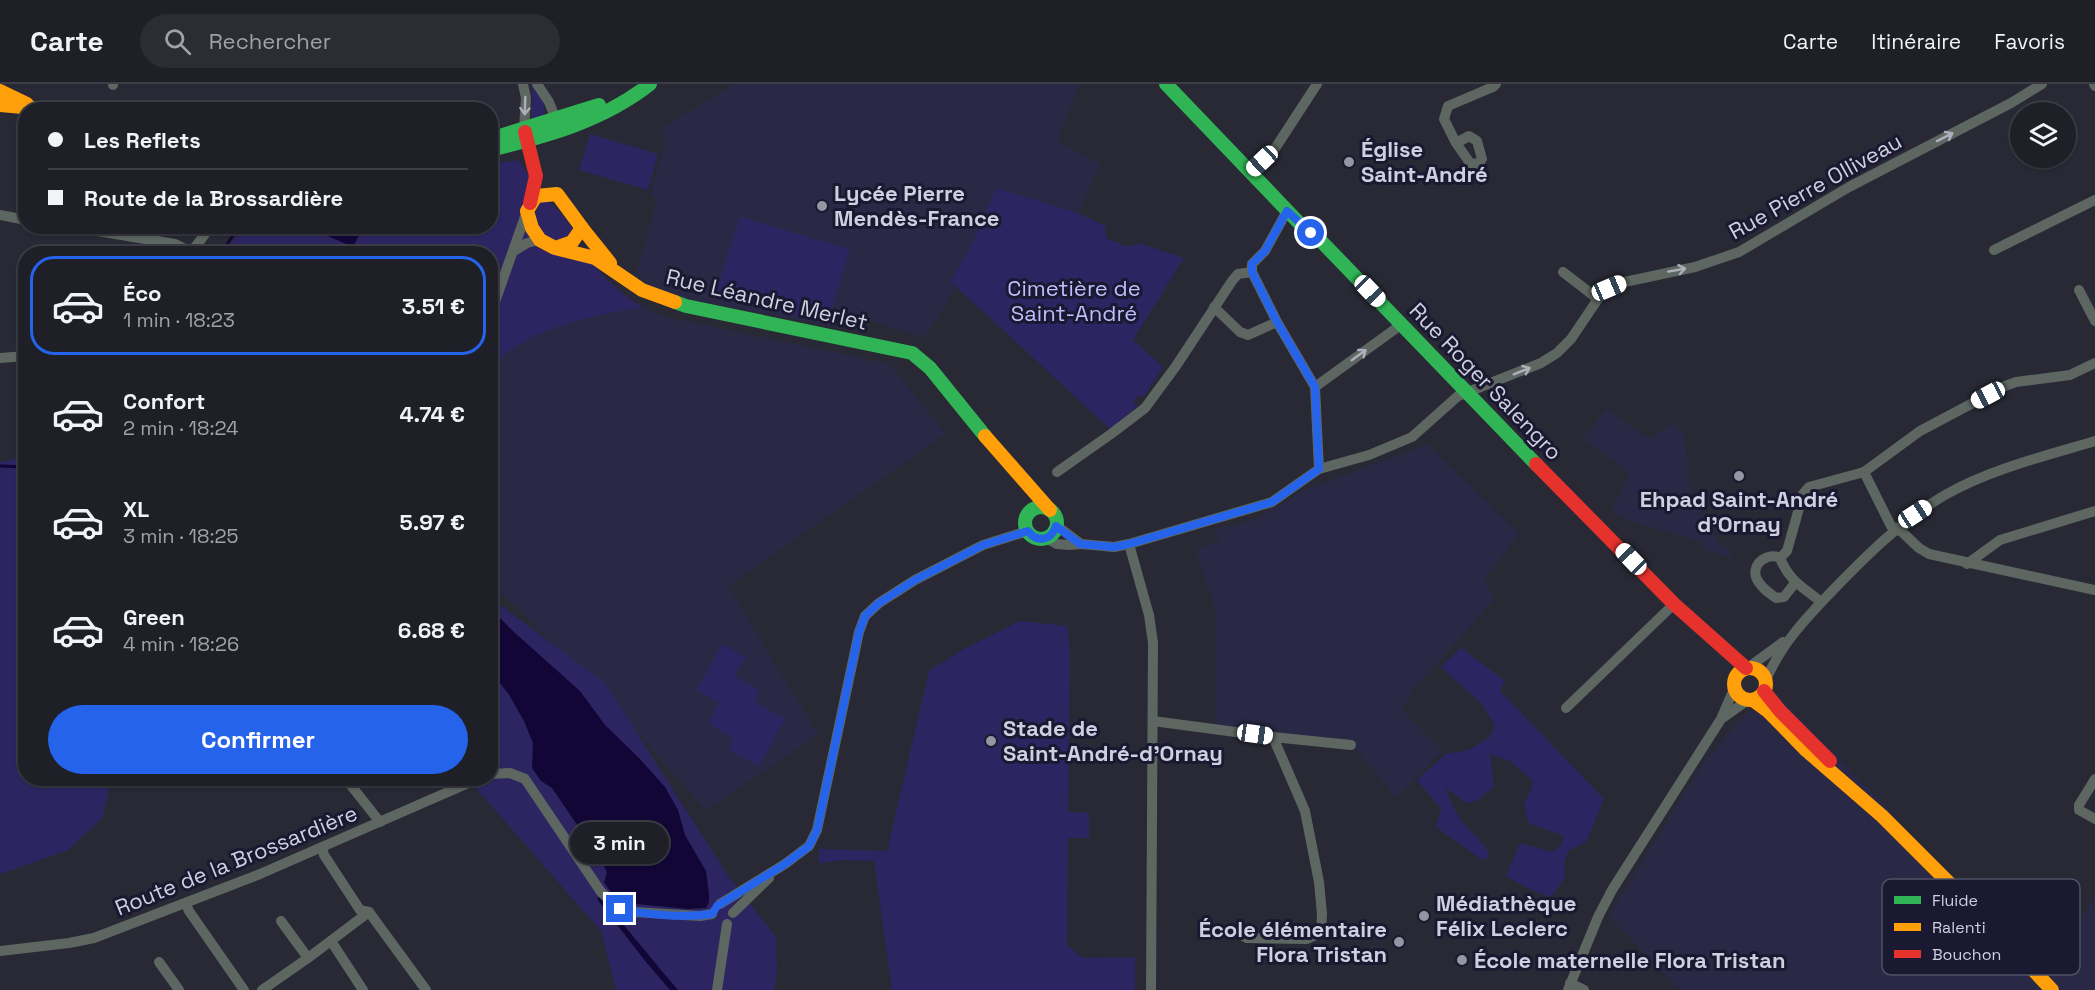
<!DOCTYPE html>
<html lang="fr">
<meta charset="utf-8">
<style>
:root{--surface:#1f1f28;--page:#2c2c34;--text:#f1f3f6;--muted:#a1a2a8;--line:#3c3d45;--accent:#2563eb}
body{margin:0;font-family:"Space Grotesk",sans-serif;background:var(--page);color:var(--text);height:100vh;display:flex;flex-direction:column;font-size:22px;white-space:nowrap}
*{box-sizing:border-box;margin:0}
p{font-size:20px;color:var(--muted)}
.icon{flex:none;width:33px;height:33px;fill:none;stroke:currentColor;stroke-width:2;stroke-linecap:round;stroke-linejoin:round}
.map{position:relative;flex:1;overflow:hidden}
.sheet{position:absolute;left:18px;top:162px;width:480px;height:540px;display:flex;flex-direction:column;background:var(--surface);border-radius:24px;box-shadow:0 2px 4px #0004,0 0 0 2px var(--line)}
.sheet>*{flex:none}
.banner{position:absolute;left:18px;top:18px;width:480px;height:132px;border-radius:24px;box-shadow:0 2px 4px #0004,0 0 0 2px var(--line);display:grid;align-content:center;height:132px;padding:0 30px;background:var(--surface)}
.tools{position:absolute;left:2010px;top:18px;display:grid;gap:12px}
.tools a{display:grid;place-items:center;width:66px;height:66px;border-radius:50%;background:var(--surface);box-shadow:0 2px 4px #0004,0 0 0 2px var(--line);font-size:30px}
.end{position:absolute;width:27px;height:27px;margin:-14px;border:8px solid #2563eb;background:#fff;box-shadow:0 0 0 3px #fff}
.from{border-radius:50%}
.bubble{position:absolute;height:42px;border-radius:21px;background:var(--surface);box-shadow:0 2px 4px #0004,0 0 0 2px var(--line);font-size:20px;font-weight:600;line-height:42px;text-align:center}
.car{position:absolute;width:18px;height:36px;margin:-18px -9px;border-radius:8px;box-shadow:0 0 4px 2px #0007;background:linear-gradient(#fff 24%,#345 0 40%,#fff 0 76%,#345 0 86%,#fff 0)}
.banner b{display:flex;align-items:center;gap:21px;height:57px;font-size:22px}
.banner b+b{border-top:2px solid var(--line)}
.banner i{width:15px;height:15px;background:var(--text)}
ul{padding:10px 0 0;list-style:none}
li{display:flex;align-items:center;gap:18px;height:99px;margin:0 12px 9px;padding:0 18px;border:3px solid transparent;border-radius:24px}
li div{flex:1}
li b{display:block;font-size:22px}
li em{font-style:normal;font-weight:600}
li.active{border-color:var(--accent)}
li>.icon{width:54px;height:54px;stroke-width:1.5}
.primary-button{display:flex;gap:12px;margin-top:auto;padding:12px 30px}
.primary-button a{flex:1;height:69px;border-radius:36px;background:var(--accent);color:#fff;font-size:24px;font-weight:600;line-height:69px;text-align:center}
header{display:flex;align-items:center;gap:36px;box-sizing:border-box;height:84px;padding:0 30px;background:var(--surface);border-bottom:2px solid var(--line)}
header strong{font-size:28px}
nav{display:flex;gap:33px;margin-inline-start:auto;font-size:21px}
.search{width:420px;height:54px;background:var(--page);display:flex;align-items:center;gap:15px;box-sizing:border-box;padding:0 21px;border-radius:33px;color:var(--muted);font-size:22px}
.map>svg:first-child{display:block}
</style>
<header>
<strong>Carte</strong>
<div class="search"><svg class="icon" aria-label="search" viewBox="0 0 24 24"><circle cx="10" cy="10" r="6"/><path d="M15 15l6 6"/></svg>Rechercher</div>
<nav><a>Carte</a><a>Itinéraire</a><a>Favoris</a></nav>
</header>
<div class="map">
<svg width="2095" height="906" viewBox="0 0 2095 906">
<rect width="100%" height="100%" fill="#292935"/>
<g fill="#2a2945">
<polygon points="731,0 1080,0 1057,57 1101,80 1078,129 996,104 970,165 950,197 956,203 935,238 923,253 838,227 833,243 688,215 653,205 636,190 657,115 650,112 664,61 662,44 731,2"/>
<polygon points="643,223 663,232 889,280 946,350 728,502 815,645 820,649 706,727 600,606 514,520 491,502 490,284 494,278 521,259 563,239"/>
<polygon points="1606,325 1649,355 1675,338 1684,350 1691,412 1717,456 1732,470 1731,474 1703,465 1701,458 1626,436 1612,427 1629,389 1583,355"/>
<polygon points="1428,360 1519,450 1484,496 1495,515 1411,608 1402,626 1442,667 1396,713 1349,657 1215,641 1216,527 1196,465 1219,457 1216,445 1256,436 1303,407"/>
<polygon points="1780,613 1895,732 1926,787 2031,891 2046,886 2095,814 2095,906 1680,906 1609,832 1704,678 1746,630"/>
</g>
<g fill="#2d2561">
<path d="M531,0H533C540,11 549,23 542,35L532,34C531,23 533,12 531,0Z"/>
<polygon points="590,50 658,70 648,106 579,86"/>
<path d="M518,76L548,119H550C560,127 568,137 574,148L572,153C593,181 612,206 643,223C596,232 552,238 511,266C504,271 496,276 491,284L490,170H224L243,143L490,142L491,80Z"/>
<polygon points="996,104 1078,129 1105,142 1106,154 1125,162 1137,161 1139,159 1184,174 1133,256 1163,283 1144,312 1138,312 1134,317 1137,323 1110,345 950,197 970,165"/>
<polygon points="740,133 850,165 827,240 715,211"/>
<polygon points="25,373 26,694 112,695 102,734 68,766 0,790 0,378"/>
<polygon points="491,514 605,599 730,795 776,853 777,887 774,906 616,906 601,847 468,695 490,694"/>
<polygon points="1020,537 1067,542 1070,568 1068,728 1089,729 1089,754 1068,754 1067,861 1083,874 1135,873 1135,906 892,906 874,777 842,776 819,779 819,765 887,767 929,587 960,567"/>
<polygon points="722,560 745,573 734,592 760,607 754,618 785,635 759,682 728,665 734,654 708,639 719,619 697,606"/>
<path d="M1461,564L1505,597L1500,607L1604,715L1586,758L1568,767L1564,780L1565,794L1551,813L1536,808L1506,792L1520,759L1552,768L1561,761L1564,752L1528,739L1524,720L1530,708L1533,697L1510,677L1490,670L1494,703L1478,716L1466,719L1445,703C1450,717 1456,731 1466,742C1476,753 1485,759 1490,773L1482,776L1436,743L1441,725L1417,696L1446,670L1468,666L1489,654L1495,642L1482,620L1441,583Z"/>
</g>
<g fill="#110636">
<polygon points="307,143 363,143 353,163"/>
<path d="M490,524L515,549L580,607L605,641L639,674L665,703L678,726L685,751L706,787L709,810V818L706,824L689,825L626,819C615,815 610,807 604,798L607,789L603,779L552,704L541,697L532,684L533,659L524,637L508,609L491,588Z"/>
<path d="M599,813C627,843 651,875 678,906H670L646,878L597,815Z"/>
</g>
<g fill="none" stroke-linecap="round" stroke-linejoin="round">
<g stroke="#110636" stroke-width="3">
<polyline points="221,170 239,142"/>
<polyline points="0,382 26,383"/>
</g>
<g stroke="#5d6660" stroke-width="10">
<polyline points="523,0 526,14 524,45"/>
<polyline points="537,0 549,18 558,41"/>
<polyline points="2094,0 2095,2"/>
<polyline points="113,1 113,0"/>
<polyline points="1456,59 1469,52 1477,57 1482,75 1478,80 1470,79 1456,59 1444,35 1448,22 1493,3 1496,0"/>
<polyline points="1250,88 1274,66 1317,0"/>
<polyline points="1287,127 1265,167 1252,180 1252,188 1277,238 1315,303 1319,385"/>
<polyline points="0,131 26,136"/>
<polyline points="68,142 175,160 191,168"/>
<polyline points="1994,166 2095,116"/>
<polyline points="514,167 527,159 540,156"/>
<polyline points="190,170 211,142"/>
<polyline points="1563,188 1598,215"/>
<polyline points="2079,206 2095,237"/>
<polyline points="1214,223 1240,248 1248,251 1277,238"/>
<polyline points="490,232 527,127"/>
<polyline points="0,274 26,272"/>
<polyline points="1315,303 1402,240"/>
<polyline points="1057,388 1111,350 1145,324 1176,282 1232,197 1238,190 1252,188"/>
<polyline points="1864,388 1891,442 1902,448 1919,464 1929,470 2095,506"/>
<polyline points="1057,442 1081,460"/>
<polyline points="1046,454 1057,460 1069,461 1081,460 1114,463 1129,460 1272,418 1319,385 1369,371 1412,353 1458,312 1541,279 1557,269 1571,255 1602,209 1609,204 1620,199 1695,183 1739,168 1849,103 2011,19 2042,0"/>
<polyline points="1129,460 1149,531 1153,559 1151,906"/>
<polyline points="1780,474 1787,467 1803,410 1809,403 1864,388 1920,347 2005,302 2016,298 2070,291 2095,279"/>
<polyline points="1967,480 2000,456 2095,427"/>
<path d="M1795,499L1784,513L1776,514C1769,509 1759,502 1756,493C1752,479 1768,468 1780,474C1790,498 1802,502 1821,518"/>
<polyline points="1749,583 1783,558"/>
<path d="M1766,596C1781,560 1807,533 1834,505C1868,470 1902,436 1945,411C1991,385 2045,372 2095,357"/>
<polyline points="1566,624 1674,520"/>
<polyline points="1724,633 1748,616"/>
<polyline points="1153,637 1273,653 1305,727 1319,798 1322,830 1321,849 1307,855 1247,854 1234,847"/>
<polyline points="1273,653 1351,661"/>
<polyline points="490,690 510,689 525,695 601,808 620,825 634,828 700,832 712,830"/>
<polyline points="345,694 380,738"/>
<polyline points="2095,695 2079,721 2079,726 2095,735"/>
<polyline points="322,763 324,771 360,826 369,828 426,906"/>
<polyline points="186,820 189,827 244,906"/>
<polyline points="720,820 785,780 809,762 817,746 859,548 865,532 879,519 915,496 983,461 1028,447"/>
<polyline points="733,829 769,794"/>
<polyline points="281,837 308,874"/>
<polyline points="331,857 363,906"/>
<polyline points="0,867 69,859 94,854 260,790 480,694"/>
<polyline points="159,878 179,906"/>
<polyline points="1570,899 1584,906"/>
<polyline points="262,906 308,874 369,828"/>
<polyline points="717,906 727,840"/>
<polyline points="1568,906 1598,833 1612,806 1721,635 1734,605"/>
</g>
<g stroke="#30b455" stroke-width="14">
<polyline points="1166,0 1302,142 1321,157 1536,380"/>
<polyline points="490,55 599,21"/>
<path d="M490,66C547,52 603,37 650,0"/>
<polyline points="675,218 686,222 912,269 930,284 985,352"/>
<circle cx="1041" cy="439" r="16"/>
</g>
<g stroke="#ff9f0a" stroke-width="14">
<polyline points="0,7 27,20"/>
<polyline points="0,21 55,26"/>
<polyline points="582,144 610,179"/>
<polyline points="555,164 572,158 582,144 557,110 536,112 527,127 532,144 540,156 555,164 595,174 642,206 675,218"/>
<polyline points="985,352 1050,426"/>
<circle cx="1750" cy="600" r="16"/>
<polyline points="1753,616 1768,627 1806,666 1882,732 1989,839 2052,906"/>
</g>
<g stroke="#e5322d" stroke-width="14">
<polyline points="525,48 536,92 530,119"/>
<polyline points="1536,380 1674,520 1746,584"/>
<polyline points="1764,607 1780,627 1830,677"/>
</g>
</g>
<defs><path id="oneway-shaft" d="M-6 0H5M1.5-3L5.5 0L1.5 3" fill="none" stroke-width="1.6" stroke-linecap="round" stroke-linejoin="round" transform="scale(1.5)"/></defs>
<g stroke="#adb0ba">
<use href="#oneway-shaft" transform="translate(525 22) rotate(92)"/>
<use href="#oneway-shaft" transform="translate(1945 53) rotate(-27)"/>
<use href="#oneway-shaft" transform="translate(1677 186) rotate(-10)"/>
<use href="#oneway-shaft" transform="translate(1359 271) rotate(-36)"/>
<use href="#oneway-shaft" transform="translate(1522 287) rotate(-22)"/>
</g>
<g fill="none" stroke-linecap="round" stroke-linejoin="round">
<path stroke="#2563eb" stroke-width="8" d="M620,825C648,831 685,834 712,830L717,822L785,780L809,762L817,746L859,548L865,532L879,519L915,496L983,461L1028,447C1037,459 1051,457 1056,442L1080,460L1114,463L1129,460L1272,418L1319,385L1315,303L1277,238L1252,188V180L1265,167L1287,127L1311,149"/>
</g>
<g fill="#9595a4" stroke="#1a1931" stroke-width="2">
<circle cx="1349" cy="78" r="6"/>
<circle cx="822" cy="122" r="6"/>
<circle cx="1739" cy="392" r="6"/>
<circle cx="991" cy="657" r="6"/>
<circle cx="1424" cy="832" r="6"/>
<circle cx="1399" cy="858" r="6"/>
<circle cx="1462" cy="876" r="6"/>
</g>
<g text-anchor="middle" stroke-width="6" stroke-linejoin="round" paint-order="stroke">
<g font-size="22" font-weight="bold" fill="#cfcfe0" stroke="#1a1931" text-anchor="start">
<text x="1361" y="73">Église<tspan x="1361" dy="25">Saint-André</tspan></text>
<text x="834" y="117">Lycée Pierre<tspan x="834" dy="25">Mendès-France</tspan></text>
<text x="1739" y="423" text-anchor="middle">Ehpad Saint-André<tspan x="1739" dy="25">d'Ornay</tspan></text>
<text x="1003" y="652">Stade de<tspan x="1003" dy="25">Saint-André-d'Ornay</tspan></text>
<text x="1436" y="827">Médiathèque<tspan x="1436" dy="25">Félix Leclerc</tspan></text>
<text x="1387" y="853" text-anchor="end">École élémentaire<tspan x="1387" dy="25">Flora Tristan</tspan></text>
<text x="1474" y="884">École maternelle Flora Tristan</text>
</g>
<g font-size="22" fill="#cfcfe0" stroke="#1a1931">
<text transform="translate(1815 102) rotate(-29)" y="8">Rue Pierre Olliveau</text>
<text transform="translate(767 215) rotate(13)" y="8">Rue Léandre Merlet</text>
<text transform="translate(1486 297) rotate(46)" y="8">Rue Roger Salengro</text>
<text transform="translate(236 776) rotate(-22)" y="8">Route de la Brossardière</text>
</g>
<g font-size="22" fill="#bebefc" stroke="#1a1931">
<text x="1074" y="212">Cimetière de<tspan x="1074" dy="25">Saint-André</tspan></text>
</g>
</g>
<rect x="1882" y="795" width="198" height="96" rx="9" fill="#1a1931" stroke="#505066" stroke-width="1.5"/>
<rect x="1894" y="812" width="27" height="8" fill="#30b455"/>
<rect x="1894" y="839" width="27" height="8" fill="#ff9f0a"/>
<rect x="1894" y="866" width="27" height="8" fill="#e5322d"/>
<g font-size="16" fill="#cfcfe0">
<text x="1932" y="822">Fluide</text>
<text x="1932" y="849">Ralenti</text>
<text x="1932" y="876">Bouchon</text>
</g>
</svg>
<div class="tools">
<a><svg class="icon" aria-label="layers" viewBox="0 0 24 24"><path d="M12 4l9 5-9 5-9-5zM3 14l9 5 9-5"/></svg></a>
</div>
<i class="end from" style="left:1311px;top:149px"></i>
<i class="end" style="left:620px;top:825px"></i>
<div class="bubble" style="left:570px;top:738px;width:99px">3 min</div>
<i class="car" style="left:1262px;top:77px;rotate:227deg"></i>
<i class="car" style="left:1609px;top:204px;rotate:67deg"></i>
<i class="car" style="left:1370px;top:207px;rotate:136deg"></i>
<i class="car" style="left:1988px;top:311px;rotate:242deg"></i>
<i class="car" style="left:1915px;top:430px;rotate:57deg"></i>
<i class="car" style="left:1631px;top:475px;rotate:316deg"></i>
<i class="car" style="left:1255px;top:650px;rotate:98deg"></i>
<div class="banner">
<b><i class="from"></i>Les Reflets</b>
<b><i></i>Route de la Brossardière</b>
</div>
<section class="sheet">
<ul>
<li class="active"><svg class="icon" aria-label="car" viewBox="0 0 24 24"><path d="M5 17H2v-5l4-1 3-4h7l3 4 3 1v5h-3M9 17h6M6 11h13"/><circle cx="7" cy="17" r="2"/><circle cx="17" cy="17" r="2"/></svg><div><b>Éco</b><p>1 min · 18:23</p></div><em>3.51 €</em></li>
<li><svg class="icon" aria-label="car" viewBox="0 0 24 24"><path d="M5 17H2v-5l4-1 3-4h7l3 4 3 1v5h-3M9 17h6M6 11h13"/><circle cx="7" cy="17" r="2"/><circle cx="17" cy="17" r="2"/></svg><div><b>Confort</b><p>2 min · 18:24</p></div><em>4.74 €</em></li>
<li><svg class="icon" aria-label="car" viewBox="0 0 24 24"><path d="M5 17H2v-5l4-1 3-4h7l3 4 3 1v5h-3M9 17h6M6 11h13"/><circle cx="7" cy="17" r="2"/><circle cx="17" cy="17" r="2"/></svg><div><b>XL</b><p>3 min · 18:25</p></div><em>5.97 €</em></li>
<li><svg class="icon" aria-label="car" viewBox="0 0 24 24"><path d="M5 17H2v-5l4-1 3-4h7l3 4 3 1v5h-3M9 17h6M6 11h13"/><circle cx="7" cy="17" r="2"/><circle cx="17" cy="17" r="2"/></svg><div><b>Green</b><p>4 min · 18:26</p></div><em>6.68 €</em></li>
</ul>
<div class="primary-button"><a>Confirmer</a></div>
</section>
</div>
